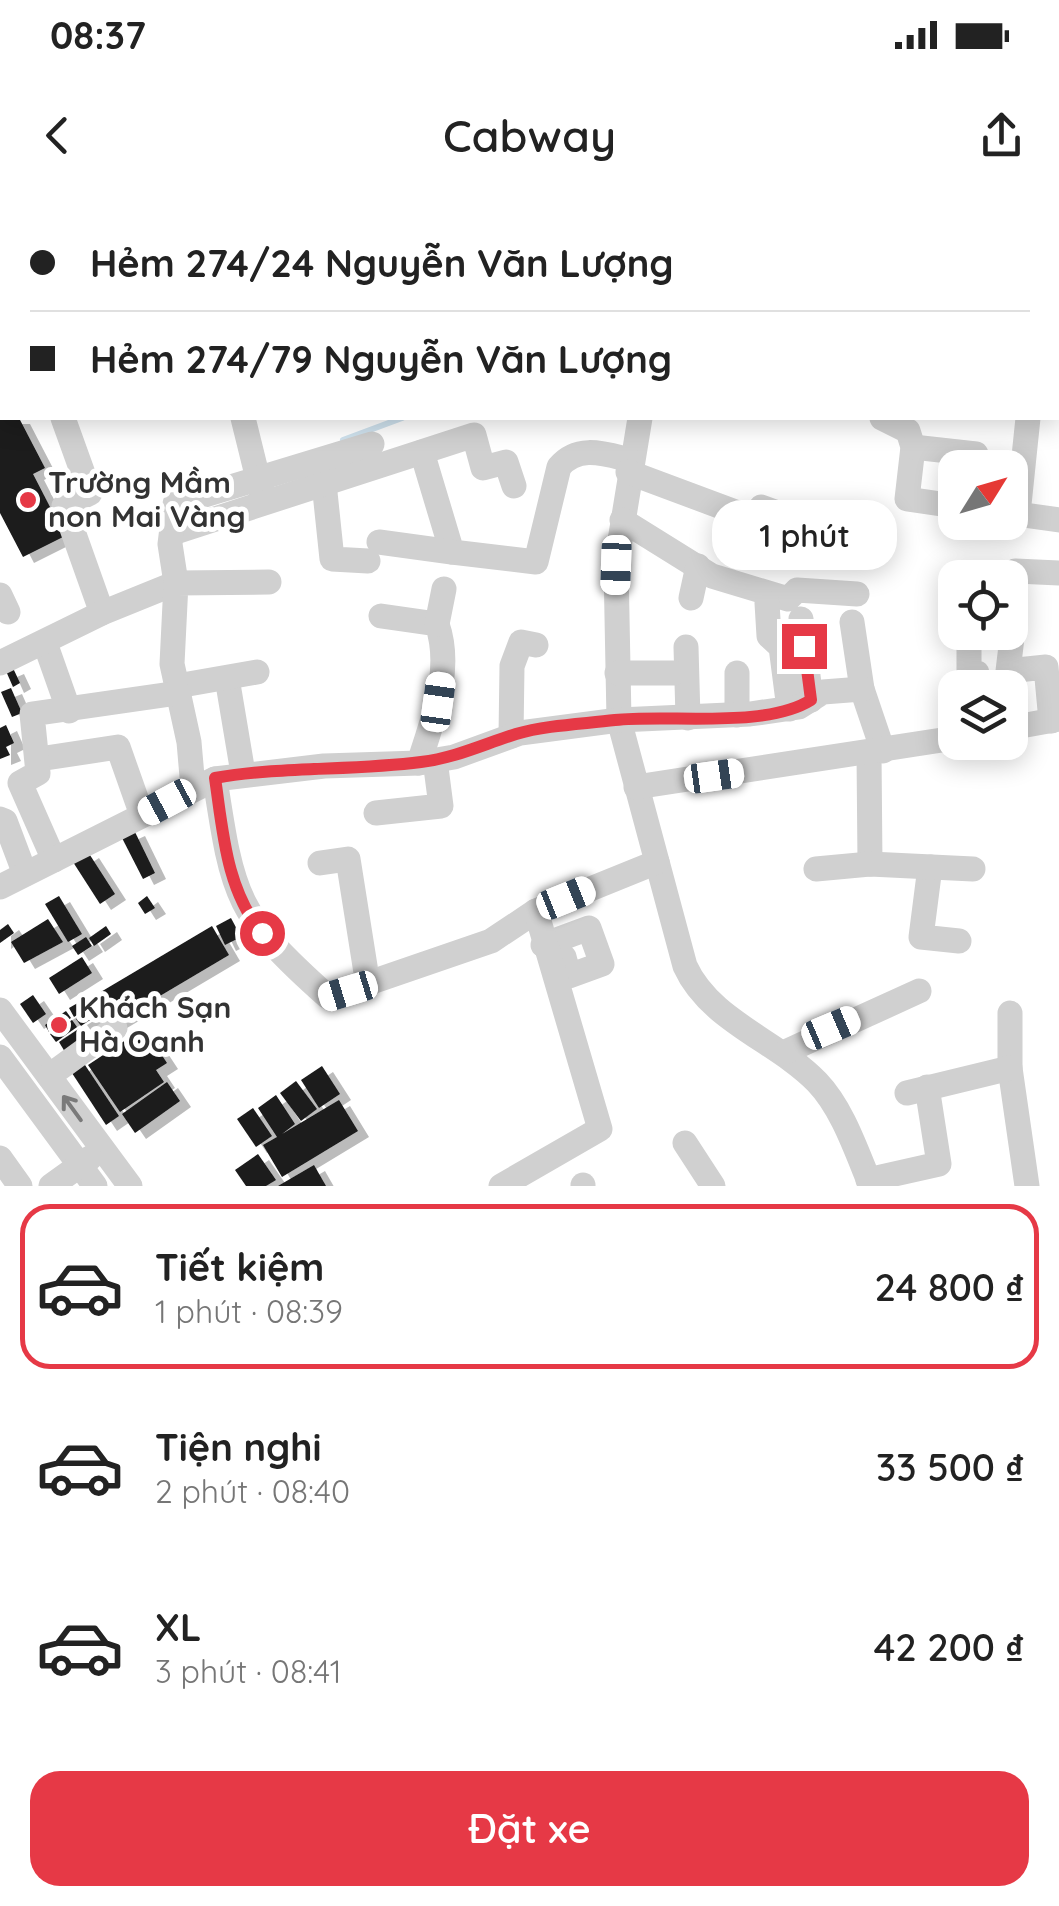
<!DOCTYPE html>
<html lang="vi">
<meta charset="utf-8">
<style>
:root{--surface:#fff;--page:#f2f2f2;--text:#222;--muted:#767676;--line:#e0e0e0;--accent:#e63946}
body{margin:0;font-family:Quicksand,sans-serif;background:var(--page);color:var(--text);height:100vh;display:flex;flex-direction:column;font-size:38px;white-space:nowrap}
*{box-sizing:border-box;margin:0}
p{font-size:32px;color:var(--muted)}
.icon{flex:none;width:55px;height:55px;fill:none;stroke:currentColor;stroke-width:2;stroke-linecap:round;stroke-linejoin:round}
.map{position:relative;height:986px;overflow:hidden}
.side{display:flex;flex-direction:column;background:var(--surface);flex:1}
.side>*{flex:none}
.top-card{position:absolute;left:0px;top:0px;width:1060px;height:220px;box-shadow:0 5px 25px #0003;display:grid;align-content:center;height:220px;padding:0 30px;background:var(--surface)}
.needle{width:65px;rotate:53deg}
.fabs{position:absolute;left:938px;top:250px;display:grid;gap:20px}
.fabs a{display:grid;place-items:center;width:90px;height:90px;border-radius:20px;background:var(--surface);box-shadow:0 5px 25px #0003;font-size:50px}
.end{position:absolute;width:45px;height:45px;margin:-22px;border:12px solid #e63946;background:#fff;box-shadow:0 0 0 5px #fff}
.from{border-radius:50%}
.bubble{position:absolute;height:70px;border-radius:30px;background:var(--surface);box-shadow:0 5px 25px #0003;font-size:32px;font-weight:600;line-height:70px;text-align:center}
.car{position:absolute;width:30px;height:60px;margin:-30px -15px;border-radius:12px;box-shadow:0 0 8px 2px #0007;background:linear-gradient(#fff 24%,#345 0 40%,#fff 0 76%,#345 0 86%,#fff 0)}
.top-card b{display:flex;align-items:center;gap:35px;height:95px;font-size:38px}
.top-card b+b{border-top:2px solid var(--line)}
.top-card i{width:25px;height:25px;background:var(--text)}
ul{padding:18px 0 0;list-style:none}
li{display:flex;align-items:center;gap:30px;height:165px;margin:0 20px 15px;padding:0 10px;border:5px solid transparent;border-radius:30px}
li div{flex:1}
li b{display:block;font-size:38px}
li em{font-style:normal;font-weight:600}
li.current{border-color:var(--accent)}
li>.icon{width:90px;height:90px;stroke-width:1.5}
.button{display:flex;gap:20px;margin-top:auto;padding:20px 30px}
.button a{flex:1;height:115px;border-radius:30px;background:var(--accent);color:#fff;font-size:40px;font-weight:600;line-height:115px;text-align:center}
.status{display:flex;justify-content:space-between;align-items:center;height:70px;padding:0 50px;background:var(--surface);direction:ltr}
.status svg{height:28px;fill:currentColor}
header{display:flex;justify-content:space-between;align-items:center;height:130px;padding:0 30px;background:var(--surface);font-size:45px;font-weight:600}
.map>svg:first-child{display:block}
</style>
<div class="status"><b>08:37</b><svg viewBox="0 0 49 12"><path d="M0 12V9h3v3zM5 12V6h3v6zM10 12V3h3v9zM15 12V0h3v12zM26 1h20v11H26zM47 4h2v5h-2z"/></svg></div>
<header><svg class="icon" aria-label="back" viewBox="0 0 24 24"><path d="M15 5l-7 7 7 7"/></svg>Cabway<svg class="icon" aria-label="share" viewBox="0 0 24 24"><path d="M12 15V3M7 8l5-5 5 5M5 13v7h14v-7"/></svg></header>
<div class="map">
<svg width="1059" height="986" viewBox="0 0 1059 986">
<defs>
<filter id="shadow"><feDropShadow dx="11" dy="6" stdDeviation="0" flood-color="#0004"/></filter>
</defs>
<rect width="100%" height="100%" fill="#fff"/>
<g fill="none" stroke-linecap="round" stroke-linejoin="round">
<g stroke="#cfe2ee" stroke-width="6">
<polyline points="1058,184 1059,184"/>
<polyline points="343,240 402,218"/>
</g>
</g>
<g fill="#1a1a1a" filter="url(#shadow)">
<polygon points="0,218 19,218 45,268 33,274 65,336 23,357 0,313"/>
<polygon points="13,468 20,483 13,487 6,471"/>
<polygon points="11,488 22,513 12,517 1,492"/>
<polygon points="6,525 14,543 6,547 10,555 0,559 0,528"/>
<polygon points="134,630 155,673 143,679 121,636"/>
<polygon points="88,652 115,694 100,704 73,662"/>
<polygon points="59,696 82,734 68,742 45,704"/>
<polygon points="147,696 155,708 145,714 138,703"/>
<polygon points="231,718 241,737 225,745 216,726"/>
<polygon points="48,719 63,742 24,763 11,742"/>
<polygon points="8,724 14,733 0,743 0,730"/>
<polygon points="106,726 111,734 94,746 89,738"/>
<polygon points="212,726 229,755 116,822 99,793"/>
<polygon points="86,737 92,746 78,755 72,746"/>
<polygon points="82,757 92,773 59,794 49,778"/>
<polygon points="33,795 46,814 33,823 20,804"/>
<polygon points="83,800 88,808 74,817 69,808"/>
<polygon points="66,811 71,818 49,832 45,825"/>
<polygon points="89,811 93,818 81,826 76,819"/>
<polygon points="72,820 77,827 56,842 50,834"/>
<polygon points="80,828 87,837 65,852 59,842"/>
<polygon points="144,828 167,863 156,870 164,882 120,912 88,865"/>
<polygon points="83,862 119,916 106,925 70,870"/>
<polygon points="322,866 340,894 319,908 301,880"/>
<polygon points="296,881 317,909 301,921 280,893"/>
<polygon points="167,882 180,901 135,933 122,914"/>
<polygon points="276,895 295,924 282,934 339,900 358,931 282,977 263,945 277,937 258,908"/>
<polygon points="253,908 272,936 256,947 237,919"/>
<polygon points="258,954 276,980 266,986 246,986 235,970"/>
<polygon points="314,965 326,986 278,986"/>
</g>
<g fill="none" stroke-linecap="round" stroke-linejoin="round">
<g stroke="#d0d0d0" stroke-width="25">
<polyline points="376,0 383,2"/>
<polyline points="955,0 963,2"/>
<polyline points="35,2 38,0"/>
<polyline points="120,2 122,0"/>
<polyline points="340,2 341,0"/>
<polyline points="416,2 417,0"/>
<polyline points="626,2 627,0"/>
<polyline points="926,2 929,0"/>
<polyline points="0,24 2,23"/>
<polyline points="1058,38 1059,39"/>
<polyline points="0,145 2,144"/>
<polyline points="63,218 90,293 64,306 102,413"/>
<polyline points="243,218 262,295"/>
<path d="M640,218L616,365L619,520L685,766C710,821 776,840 817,882C843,909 857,953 871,986"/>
<polyline points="882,218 908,231 913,247 907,299 955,306"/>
<polyline points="913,247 976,254"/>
<path d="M422,252L452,352L536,362L559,267C578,244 605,254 630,260"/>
<polyline points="628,272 754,319 761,307 860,343"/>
<polyline points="324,283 332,359 368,361"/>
<polyline points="1010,313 1059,320"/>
<polyline points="1018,314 1028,218"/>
<polyline points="622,320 712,376 788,399 797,390 857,394"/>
<polyline points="172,333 474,235 483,268 506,262 514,286"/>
<polyline points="379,342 452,352"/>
<polyline points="1012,380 1015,371 1059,373"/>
<polyline points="0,395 8,412"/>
<polyline points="691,398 698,366"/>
<polyline points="767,403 769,436 781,447 789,509"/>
<path d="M381,416L437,424C453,470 433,518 419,563"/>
<polyline points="801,419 811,500"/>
<polyline points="1014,421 1008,471 1046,467 1051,521"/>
<polyline points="852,422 862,489 883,551"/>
<polyline points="437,424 444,389"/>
<polyline points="969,432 969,471 977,473 979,488"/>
<polyline points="45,443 69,511"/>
<polyline points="686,447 688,518"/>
<polyline points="0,463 102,413 176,383 170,344 175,304 372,244"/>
<polyline points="617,473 675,473"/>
<polyline points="227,478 243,573"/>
<polyline points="177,486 257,472"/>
<polyline points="737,515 737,473"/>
<polyline points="1010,528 1059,519"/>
<polyline points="511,536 512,466 521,442 536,445"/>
<polyline points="869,553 870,664"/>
<polyline points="39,559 118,547 142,615"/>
<path d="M215,579C233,698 236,715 328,797L491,741L536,711L657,662"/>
<polyline points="636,587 955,538"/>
<polyline points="193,588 189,542 172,464 176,383 269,382"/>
<polyline points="376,613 441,606 435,560"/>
<polyline points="0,619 5,621 25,674"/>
<polyline points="54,660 20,583 38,573 32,514 178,493"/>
<polyline points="320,663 348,659 368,785"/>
<polyline points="930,667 921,737 959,741"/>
<polyline points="816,669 870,664 973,669"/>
<polyline points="0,687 215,579 324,566 419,563 454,557 520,533 619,520 750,514 799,507 823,492 862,489"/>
<polyline points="543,745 589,728 602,764 569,776 564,757 554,761"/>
<polyline points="0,810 130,986"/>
<polyline points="1010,813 1010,868 1027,986"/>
<polyline points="783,853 919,791"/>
<polyline points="0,857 95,986"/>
<polyline points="49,876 115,828"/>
<polyline points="907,893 1010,868"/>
<polyline points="685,943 713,986"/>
<polyline points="0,958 20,986"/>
<polyline points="868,980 939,964 927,887"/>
<polyline points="583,985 583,986"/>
<polyline points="51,986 90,958"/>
<polyline points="501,986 600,929 536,711"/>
</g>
</g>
<defs><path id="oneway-shaft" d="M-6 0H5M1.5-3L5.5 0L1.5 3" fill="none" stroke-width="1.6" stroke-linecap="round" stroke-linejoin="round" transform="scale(2.5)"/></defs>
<use stroke="#7a7a7a" href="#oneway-shaft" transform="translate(72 908) rotate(-126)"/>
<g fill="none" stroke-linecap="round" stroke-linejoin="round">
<path stroke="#e63946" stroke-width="12" d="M262,733C226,689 223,632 215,578C283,566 352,571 421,562C455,558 484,544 516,534C547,525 583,524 615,520C669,514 765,529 811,500L804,446"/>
</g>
<g fill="#e63946" stroke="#fff" stroke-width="4">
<circle cx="28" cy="300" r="10"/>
<circle cx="59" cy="825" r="10"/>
</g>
<g text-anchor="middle" stroke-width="10" stroke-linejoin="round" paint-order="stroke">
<g font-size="30" font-weight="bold" fill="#333" stroke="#fff" text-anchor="start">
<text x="48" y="293">Trường Mầm<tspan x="48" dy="34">non Mai Vàng</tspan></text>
<text x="79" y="818">Khách Sạn<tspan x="79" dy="34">Hà Oanh</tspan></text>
</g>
</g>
</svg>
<div class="fabs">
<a><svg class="needle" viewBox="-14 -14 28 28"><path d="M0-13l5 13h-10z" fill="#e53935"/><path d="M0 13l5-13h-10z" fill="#767676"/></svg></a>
<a><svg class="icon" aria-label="locate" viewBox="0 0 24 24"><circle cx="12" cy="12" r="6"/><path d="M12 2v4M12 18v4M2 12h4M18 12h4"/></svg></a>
<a><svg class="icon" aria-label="layers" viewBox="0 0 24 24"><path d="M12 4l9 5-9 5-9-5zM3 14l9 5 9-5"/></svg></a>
</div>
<i class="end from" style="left:262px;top:733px"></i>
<i class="end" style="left:804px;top:446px"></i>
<div class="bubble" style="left:712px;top:300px;width:185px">1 phút</div>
<i class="car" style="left:616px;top:365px;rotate:182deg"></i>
<i class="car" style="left:438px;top:502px;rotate:8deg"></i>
<i class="car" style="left:714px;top:576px;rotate:82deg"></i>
<i class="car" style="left:167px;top:602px;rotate:242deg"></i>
<i class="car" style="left:566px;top:698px;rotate:68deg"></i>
<i class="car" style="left:348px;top:791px;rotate:253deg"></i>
<i class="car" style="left:831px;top:828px;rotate:67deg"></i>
<div class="top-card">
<b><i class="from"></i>Hẻm 274/24 Nguyễn Văn Lượng</b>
<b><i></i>Hẻm 274/79 Nguyễn Văn Lượng</b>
</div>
</div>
<section class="side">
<ul>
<li class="current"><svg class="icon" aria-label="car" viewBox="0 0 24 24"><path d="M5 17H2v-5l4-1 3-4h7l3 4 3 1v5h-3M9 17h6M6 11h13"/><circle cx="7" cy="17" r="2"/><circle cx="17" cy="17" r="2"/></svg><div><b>Tiết kiệm</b><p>1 phút · 08:39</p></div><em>24 800 ₫</em></li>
<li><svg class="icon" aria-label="car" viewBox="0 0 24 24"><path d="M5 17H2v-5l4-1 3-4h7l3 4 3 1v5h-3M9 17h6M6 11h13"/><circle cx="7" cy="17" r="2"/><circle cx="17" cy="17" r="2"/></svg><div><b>Tiện nghi</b><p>2 phút · 08:40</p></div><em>33 500 ₫</em></li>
<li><svg class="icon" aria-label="car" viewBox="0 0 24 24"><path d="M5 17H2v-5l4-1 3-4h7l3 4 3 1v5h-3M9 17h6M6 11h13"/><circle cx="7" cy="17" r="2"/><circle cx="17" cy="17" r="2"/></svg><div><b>XL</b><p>3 phút · 08:41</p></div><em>42 200 ₫</em></li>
</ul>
<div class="button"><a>Đặt xe</a></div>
</section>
